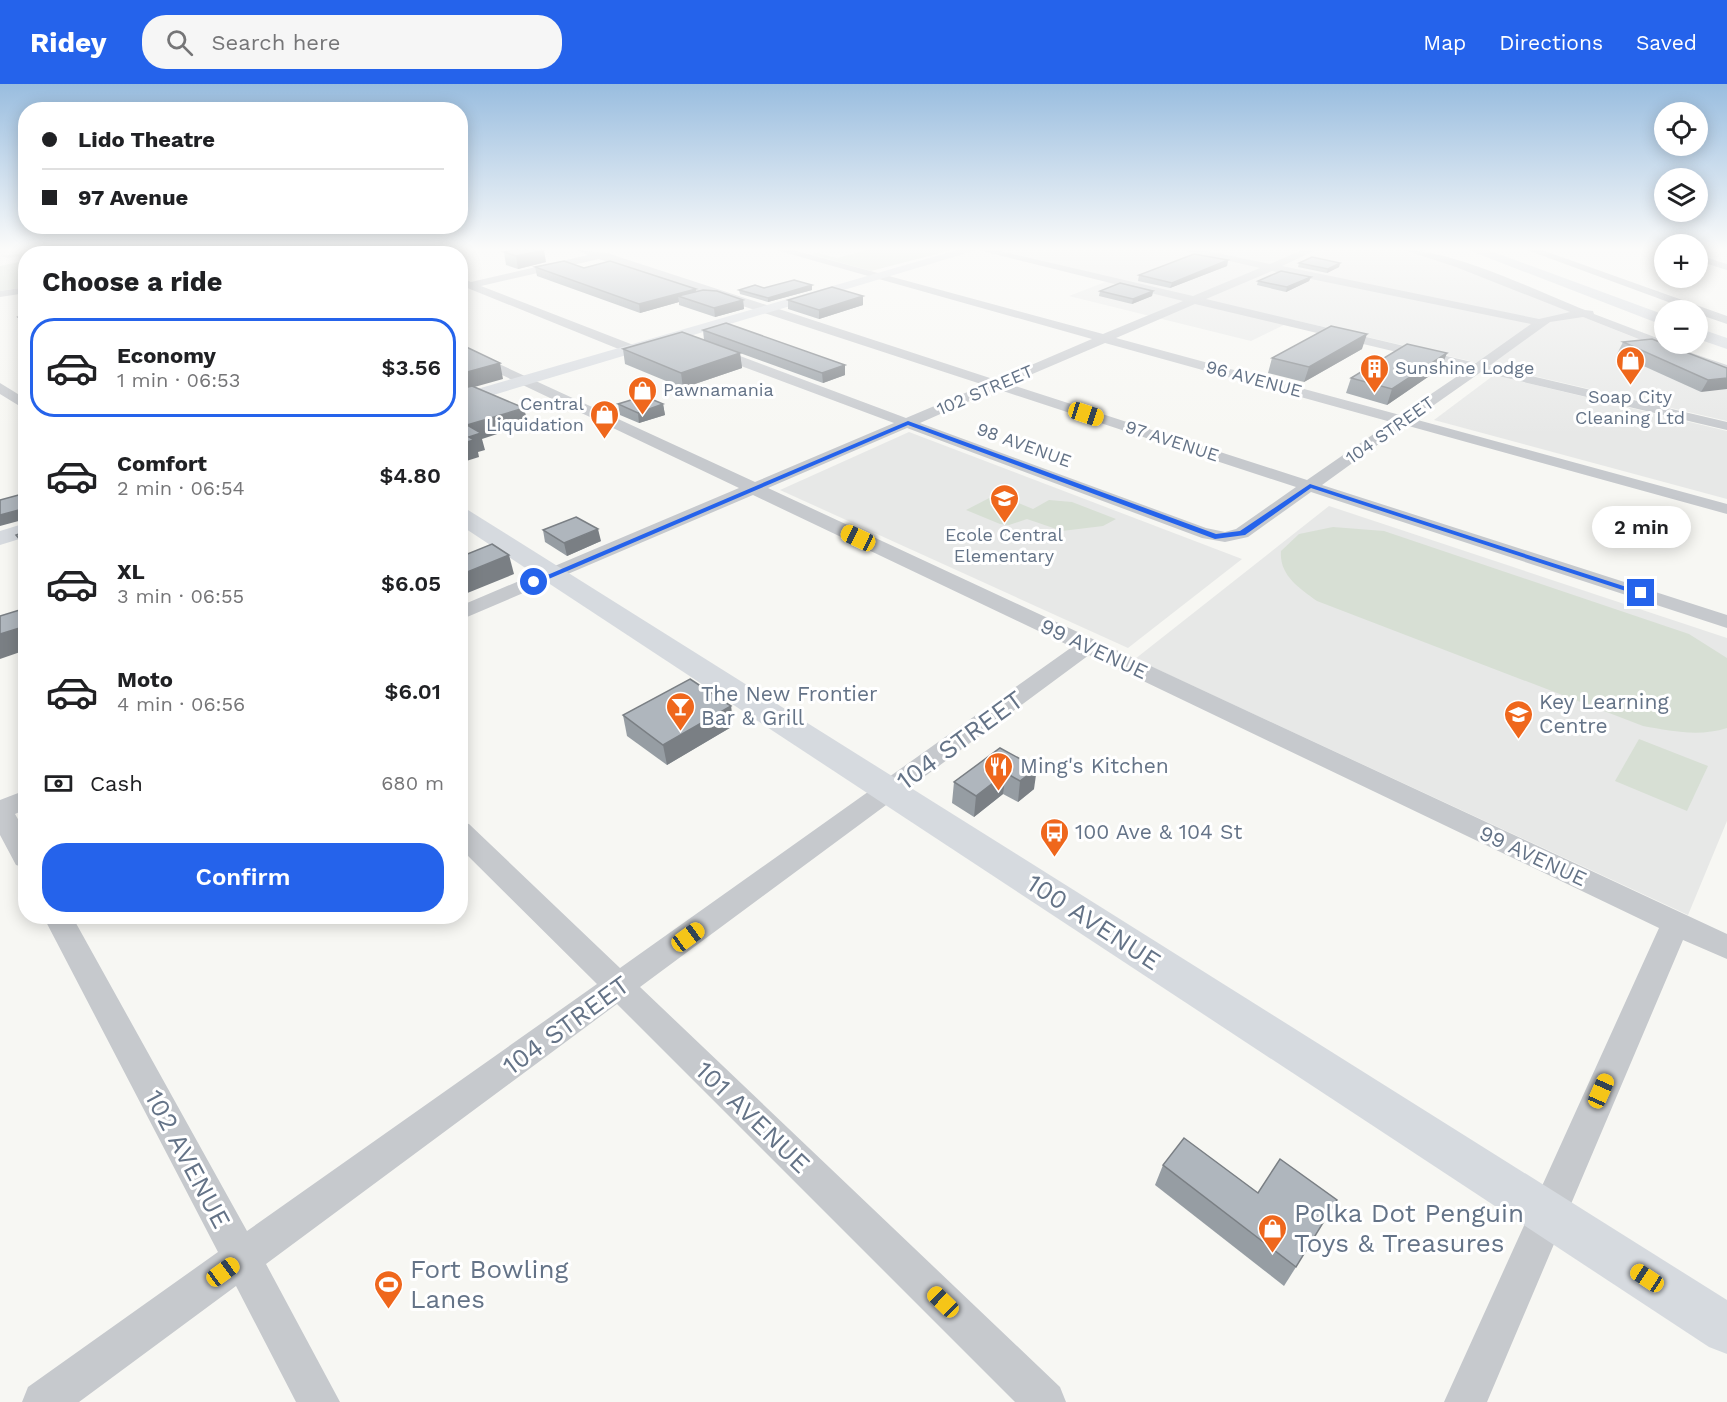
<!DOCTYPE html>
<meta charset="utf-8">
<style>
:root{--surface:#fff;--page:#f6f6f6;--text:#202124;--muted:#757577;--line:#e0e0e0;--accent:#2563eb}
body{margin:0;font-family:"Work Sans",sans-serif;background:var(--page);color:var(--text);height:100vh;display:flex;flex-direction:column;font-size:22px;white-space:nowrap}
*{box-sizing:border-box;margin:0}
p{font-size:20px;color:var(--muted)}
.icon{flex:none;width:33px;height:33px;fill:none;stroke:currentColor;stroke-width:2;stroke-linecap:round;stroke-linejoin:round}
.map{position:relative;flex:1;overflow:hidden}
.side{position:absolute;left:18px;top:162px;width:450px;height:678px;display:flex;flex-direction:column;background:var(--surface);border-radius:24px;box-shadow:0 3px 15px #0003}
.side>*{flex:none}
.banner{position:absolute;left:18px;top:18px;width:450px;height:132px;border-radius:24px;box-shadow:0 3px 15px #0003;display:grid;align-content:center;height:132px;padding:0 24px;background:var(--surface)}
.buttons{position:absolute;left:1654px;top:18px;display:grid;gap:12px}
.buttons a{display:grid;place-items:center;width:54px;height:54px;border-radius:50%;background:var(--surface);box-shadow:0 3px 15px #0003;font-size:30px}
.end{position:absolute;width:27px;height:27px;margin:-14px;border:8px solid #2563eb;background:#fff;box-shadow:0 0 0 3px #fff}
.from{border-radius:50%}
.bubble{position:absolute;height:42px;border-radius:21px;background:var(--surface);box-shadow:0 3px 15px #0003;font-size:20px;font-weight:600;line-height:42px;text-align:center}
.car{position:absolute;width:18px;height:36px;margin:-18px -9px;border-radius:8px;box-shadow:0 0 4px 2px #0007;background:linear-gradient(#f5c518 24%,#345 0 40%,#f5c518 0 76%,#345 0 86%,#f5c518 0)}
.banner b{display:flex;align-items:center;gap:21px;height:57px;font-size:22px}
.banner b+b{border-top:2px solid var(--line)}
.banner i{width:15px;height:15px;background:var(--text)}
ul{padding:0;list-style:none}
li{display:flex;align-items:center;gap:18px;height:99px;margin:0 12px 9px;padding:0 12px;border:3px solid transparent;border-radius:24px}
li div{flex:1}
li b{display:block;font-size:22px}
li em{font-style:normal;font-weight:600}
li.current{border-color:var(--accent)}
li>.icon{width:54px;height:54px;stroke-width:1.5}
h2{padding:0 24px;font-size:27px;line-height:72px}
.pay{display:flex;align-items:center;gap:15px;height:66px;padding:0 24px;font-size:22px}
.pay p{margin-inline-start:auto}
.action{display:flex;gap:12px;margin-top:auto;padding:12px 24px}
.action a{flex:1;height:69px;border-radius:24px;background:var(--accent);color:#fff;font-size:24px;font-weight:600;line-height:69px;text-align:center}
header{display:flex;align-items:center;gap:36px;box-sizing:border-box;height:84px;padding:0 30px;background:var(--accent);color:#fff}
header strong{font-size:28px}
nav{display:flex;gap:33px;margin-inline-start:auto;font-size:21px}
.search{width:420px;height:54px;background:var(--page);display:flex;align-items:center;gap:15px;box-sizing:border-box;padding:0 21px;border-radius:24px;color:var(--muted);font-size:22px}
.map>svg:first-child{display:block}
</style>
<header>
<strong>Ridey</strong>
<div class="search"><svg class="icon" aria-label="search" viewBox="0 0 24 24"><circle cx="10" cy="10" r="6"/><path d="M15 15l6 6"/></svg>Search here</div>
<nav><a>Map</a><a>Directions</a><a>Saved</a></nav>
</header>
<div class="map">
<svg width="1727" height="1318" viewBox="0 0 1727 1318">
<rect width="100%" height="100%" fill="#f7f7f3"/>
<g fill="#e7e8e7">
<polygon points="994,166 1432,166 1412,168 1447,178 1727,291 1727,337 1294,236 1251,257 1069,212 1113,195"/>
<polygon points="1494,291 1727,347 1727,415 1434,336"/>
<polygon points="909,348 1242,475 1128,564 780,406"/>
<polygon points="1329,422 1727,554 1727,737 1688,831 1135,575"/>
</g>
<g fill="#d7dfd4">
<polygon points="867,166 952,166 871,187 810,170 817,169 837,174"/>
<polygon points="34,168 36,169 26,170 25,203 0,207 0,182 24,177 18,172 9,174 0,172"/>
<polygon points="997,410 1033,425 1049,416 1072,418 1116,435 1103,442 1062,447 1027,435 1009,441 1000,440 966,426"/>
<path d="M1333,443L1384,447L1689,550L1727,574V644C1699,653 1671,647 1643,642L1317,517C1299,504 1279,491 1281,467L1299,450Z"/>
<polygon points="1639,655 1708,682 1687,727 1615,697"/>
</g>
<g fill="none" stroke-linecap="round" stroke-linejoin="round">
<g fill="#c6c9cd" fill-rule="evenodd">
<polygon points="226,166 246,166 239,170 217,170"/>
<polygon points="377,166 390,166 396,170 382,170"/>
<polygon points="430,166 448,166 441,170 421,170"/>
<path d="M577,166L607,169L996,296L1092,255L776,166H793L1103,250L1183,217L978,166H996L1193,212L1260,184L1182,166H1202L1270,180L1302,166H1316L1282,182L1539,235L1570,228L1456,183L1404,166C1453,166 1537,207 1585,226L1593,227L1594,230L1665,257V260L1727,281V290L1583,233L1550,238L1489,282L1727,338V346L1481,288L1414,335L1727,420V430L1405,341L1322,401L1727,531V544L1311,408L1248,453L1225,458L1202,454L907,344L768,404L1727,850V875L1683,856L1487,1318H1444L1659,844L1089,571L640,903L1060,1303L1066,1318H1015L617,920L266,1180L340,1318H296L236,1202L79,1318H22L28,1303L218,1168L43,832H72L247,1147L597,900L460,764V738L469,740L620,884L1072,563L753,411L460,536V522L739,404L460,271V262L755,398L894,339L706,269V263H716L906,334L984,301L599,175L481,202L636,262V268H626L460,201V194L471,198L588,171ZM1272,187L1531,240L1476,279L1206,215ZM1195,220L1468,285L1400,331L1116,254ZM1105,259L1391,338L1307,396L1009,300ZM997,305L1296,403L1236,445L1225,448L1206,444L920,339Z"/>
<polygon points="1527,166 1542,166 1727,232 1727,240 1698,230 1698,226 1690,226"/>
<polygon points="1698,171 1727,180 1727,186 1698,177"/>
<polygon points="26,203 26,209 0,213 0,207"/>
<polygon points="0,299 26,315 26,326 0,310"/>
<polygon points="26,706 26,725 15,730 26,749 26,784 16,781 0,751 0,716"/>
</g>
<g fill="#d6dadf" fill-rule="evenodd">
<polygon points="47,166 64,166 69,170 51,170"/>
<polygon points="957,166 977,166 460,321 460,310"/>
<polygon points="460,425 468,426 1727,1216 1727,1270 1709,1263 460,441"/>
<polygon points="26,439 26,453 0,461 0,447"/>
</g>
<g fill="#d6dadf" fill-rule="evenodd">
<polygon points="1468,166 1488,166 1665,231 1665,242"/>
<polygon points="1689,220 1695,222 1696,226 1679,226"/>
<polygon points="1698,244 1727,254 1727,265 1698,255"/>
</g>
</g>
<g fill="#969da3">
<polygon points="102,166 134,166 140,170 107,170"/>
<polygon points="504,168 546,178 518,185 506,181"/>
<polygon points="1228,176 1227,182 1170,204 1138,197 1139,191"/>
<polygon points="1299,179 1340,179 1339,183 1327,189 1298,183"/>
<polygon points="535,183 584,184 696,205 696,207 743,216 744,225 715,233 679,221 679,218 640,229 537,192"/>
<polygon points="1311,193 1309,197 1286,208 1257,201 1258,197"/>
<polygon points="812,201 812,206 768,218 740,210 739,206"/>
<polygon points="1100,207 1153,207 1152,212 1132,220 1099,212"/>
<polygon points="788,216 863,221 819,235 788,225"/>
<polygon points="26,231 26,248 18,233"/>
<polygon points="703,246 845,281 845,291 823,299 704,256"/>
<polygon points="1623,258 1727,284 1701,308 1617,270"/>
<polygon points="623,265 740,269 742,284 683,304 625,280"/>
<polygon points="1362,265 1304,298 1268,289 1272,274"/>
<polygon points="1441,284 1387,321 1346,309 1351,294"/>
<polygon points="618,320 663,320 665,331 639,339 620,331"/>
<polygon points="543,446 601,457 567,472 545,458"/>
<polygon points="731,622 733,642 667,681 627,652 623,631"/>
<polygon points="1000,664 1034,705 1018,718 1003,710 974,733 952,719 954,698"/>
<polygon points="1163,1081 1296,1183 1284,1202 1155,1101"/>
</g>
<g fill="#7a7f84">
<polygon points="544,166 546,178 518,185 516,172"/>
<polygon points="1228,176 1227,182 1170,204 1172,199"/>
<polygon points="1340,179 1339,183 1327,189 1328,185"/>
<polygon points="1311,193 1309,197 1286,208 1287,203"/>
<polygon points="812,201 812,206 768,218 768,214"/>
<polygon points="696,205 697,214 678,212 679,218 640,229 639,220"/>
<polygon points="1153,207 1152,212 1132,220 1133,215"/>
<polygon points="863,212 863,221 819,235 819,226"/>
<polygon points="743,216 744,225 715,233 714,224"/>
<polygon points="1367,250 1362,265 1304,298 1309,283"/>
<polygon points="740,269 742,284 683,304 681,289"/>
<polygon points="1447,269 1441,284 1387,321 1392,305"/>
<polygon points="500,279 503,295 460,307 460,290"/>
<polygon points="845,281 845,291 823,299 822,289"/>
<polygon points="1727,294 1727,305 1701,308 1708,296"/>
<polygon points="663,320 665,331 639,339 638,329"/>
<polygon points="524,324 528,340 482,355 485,366 478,368 479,373 460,379 460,360 467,341"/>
<polygon points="26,424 26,435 0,442 0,431"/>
<polygon points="598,445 601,457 567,472 564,459"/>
<polygon points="509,471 514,490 460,512 460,491"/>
<polygon points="26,542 26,566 0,575 0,550"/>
<polygon points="731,622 733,642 667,681 663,661"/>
<polygon points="1037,684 1034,705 1018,718 1020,697"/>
<polygon points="1006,689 1003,710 974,733 976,712"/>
</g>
<g fill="#afb6bd" stroke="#7a7f84" stroke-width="1.5">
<polygon points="106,166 134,166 140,170 112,170"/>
<polygon points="514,166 544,166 516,172 504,168"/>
<polygon points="1194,170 1228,176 1172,199 1139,191"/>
<polygon points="1312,173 1340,179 1328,185 1299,179"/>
<polygon points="564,177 584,184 610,177 696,205 639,220 535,183"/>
<polygon points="1281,187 1311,193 1287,203 1258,197"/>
<polygon points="794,196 812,201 768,214 739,206 755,201 764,204"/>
<polygon points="1120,199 1153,207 1133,215 1100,207"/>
<polygon points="832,203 863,212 819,226 788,216"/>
<polygon points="703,206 717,207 743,216 714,224 678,212"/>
<polygon points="26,231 26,239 18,233"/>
<polygon points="726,239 845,281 822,289 703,246"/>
<polygon points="1331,242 1367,250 1309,283 1272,274"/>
<polygon points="682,248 740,269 681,289 623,265"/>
<polygon points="1652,255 1727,284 1727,294 1708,296 1623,258"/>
<polygon points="460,260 500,279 460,290"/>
<polygon points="1407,260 1447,269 1392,305 1351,294"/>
<polygon points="472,302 524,324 467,341 481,349 469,353 474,356 460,360 460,305"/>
<polygon points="644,312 663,320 638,329 618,320"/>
<polygon points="26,409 26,424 0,431 0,416"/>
<polygon points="576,433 598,445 564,459 543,446"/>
<polygon points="25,438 26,439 26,463 16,451 24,448"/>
<polygon points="492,460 509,471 460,491 460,473"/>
<polygon points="26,524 26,542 0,550 0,532"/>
<polygon points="690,595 731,622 663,661 623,631"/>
<polygon points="1000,664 1037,684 1020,697 1006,689 976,712 954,698"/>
<polygon points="1184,1054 1258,1109 1280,1075 1337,1116 1296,1183 1163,1081"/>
</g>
<linearGradient id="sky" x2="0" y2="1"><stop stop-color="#99bddf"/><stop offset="0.47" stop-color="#fbfbfa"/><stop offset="1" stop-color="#fbfbfa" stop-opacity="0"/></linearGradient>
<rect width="1727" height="351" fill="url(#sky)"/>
<polygon fill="#2563eb" points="908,337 1216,450 1240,447 1310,400 1645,509 1638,511 1311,404 1245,451 1215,455 908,341 537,500 531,498"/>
<defs>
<symbol id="shop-pin" viewBox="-11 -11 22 30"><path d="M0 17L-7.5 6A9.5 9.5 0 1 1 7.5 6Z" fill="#ef671c" stroke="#fff"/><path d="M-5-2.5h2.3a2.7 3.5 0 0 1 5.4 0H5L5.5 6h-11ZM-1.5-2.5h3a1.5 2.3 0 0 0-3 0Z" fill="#fff"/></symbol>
<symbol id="building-pin" viewBox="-11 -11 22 30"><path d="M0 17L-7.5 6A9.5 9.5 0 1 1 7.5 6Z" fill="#ef671c" stroke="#fff"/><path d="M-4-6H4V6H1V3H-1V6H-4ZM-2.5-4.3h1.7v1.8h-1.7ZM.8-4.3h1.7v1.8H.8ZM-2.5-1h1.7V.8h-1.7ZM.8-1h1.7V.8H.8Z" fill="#fff"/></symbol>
<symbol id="school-pin" viewBox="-11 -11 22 30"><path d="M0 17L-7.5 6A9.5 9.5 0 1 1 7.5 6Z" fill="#ef671c" stroke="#fff"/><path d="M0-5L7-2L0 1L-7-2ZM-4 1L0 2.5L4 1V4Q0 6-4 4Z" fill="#fff"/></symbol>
<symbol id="bar-pin" viewBox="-11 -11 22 30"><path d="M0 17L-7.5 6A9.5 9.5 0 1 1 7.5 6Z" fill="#ef671c" stroke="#fff"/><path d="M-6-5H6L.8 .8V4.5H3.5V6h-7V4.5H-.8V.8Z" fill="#fff"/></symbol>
<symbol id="restaurant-pin" viewBox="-11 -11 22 30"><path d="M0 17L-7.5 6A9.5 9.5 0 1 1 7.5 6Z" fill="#ef671c" stroke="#fff"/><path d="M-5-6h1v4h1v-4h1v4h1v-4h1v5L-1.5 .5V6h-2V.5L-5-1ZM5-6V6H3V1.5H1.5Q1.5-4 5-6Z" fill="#fff"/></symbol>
<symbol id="bus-pin" viewBox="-11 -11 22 30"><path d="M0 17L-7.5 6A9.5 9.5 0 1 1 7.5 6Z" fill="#ef671c" stroke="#fff"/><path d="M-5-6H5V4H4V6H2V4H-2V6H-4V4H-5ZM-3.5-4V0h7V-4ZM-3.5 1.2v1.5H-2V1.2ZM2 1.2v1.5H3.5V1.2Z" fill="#fff"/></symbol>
<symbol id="stadium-pin" viewBox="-11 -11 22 30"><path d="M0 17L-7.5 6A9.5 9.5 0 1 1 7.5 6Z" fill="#ef671c" stroke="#fff"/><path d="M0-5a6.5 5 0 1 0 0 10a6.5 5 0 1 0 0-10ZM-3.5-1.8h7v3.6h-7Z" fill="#fff"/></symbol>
</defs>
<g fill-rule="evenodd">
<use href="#shop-pin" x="1614" y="260" width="33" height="45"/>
<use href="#building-pin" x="1358" y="268" width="33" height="45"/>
<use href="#shop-pin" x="626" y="290" width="33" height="45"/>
<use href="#shop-pin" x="588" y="314" width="33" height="45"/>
<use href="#school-pin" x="988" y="398" width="33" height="45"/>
<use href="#bar-pin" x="664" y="606" width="33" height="45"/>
<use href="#school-pin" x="1502" y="614" width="33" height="45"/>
<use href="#restaurant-pin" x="982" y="666" width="33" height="45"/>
<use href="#bus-pin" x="1038" y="732" width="33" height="45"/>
<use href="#shop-pin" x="1256" y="1128" width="33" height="45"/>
<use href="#stadium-pin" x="372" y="1184" width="33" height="45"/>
</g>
<g text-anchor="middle" stroke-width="6" stroke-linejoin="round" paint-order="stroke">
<g font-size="18" fill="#647387" stroke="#fff" text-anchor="start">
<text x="1395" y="290">Sunshine Lodge</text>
<text x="663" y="312">Pawnamania</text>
<text x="1630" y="319" text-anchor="middle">Soap City<tspan x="1630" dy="21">Cleaning Ltd</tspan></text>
<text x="584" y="326" text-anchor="end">Central<tspan x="584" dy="21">Liquidation</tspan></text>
<text x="1004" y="457" text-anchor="middle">Ecole Central<tspan x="1004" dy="21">Elementary</tspan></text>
</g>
<g font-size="18" fill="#647387" stroke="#fff">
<text transform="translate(1254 295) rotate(15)" y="6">96 AVENUE</text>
<text transform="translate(985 306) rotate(-23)" y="6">102 STREET</text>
<text transform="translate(1390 346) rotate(-35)" y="6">104 STREET</text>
<text transform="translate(1172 357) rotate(18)" y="6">97 AVENUE</text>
<text transform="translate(1024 361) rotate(20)" y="6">98 AVENUE</text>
</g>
<g font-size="21" fill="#647387" stroke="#fff">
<text transform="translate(1094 565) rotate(25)" y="7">99 AVENUE</text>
<text transform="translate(1533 772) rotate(25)" y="7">99 AVENUE</text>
</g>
<g font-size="21" fill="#647387" stroke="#fff" text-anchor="start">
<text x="701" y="617">The New Frontier<tspan x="701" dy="24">Bar &amp; Grill</tspan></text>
<text x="1539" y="625">Key Learning<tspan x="1539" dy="24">Centre</tspan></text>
<text x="1020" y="689">Ming's Kitchen</text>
<text x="1075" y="755">100 Ave &amp; 104 St</text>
</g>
<g font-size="26" fill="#647387" stroke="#fff">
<text transform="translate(960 656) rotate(-36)" y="9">104 STREET</text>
<text transform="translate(1094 838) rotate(33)" y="9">100 AVENUE</text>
<text transform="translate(566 941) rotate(-36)" y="9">104 STREET</text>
<text transform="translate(753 1033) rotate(44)" y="9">101 AVENUE</text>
<text transform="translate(188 1075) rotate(62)" y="9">102 AVENUE</text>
</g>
<g font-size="26" fill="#647387" stroke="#fff" text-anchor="start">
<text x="1294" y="1138">Polka Dot Penguin<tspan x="1294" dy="30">Toys &amp; Treasures</tspan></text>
<text x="410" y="1194">Fort Bowling<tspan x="410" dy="30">Lanes</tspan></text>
</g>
</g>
</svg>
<div class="buttons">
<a><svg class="icon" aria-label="locate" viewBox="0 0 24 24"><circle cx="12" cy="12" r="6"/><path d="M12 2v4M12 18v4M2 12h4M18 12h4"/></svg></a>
<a><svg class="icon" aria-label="layers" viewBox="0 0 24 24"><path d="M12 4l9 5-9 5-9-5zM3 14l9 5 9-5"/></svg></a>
<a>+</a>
<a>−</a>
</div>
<i class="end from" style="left:534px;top:498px"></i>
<i class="end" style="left:1641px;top:509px"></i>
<div class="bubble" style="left:1592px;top:422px;width:99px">2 min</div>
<i class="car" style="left:1086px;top:330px;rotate:108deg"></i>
<i class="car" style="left:858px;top:454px;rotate:295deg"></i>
<i class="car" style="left:688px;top:853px;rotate:54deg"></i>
<i class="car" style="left:1601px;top:1007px;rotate:24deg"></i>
<i class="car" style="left:223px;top:1188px;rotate:54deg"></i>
<i class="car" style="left:1647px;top:1194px;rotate:303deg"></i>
<i class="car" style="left:943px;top:1218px;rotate:314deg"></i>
<div class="banner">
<b><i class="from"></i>Lido Theatre</b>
<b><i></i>97 Avenue</b>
</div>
<section class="side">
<h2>Choose a ride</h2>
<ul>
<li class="current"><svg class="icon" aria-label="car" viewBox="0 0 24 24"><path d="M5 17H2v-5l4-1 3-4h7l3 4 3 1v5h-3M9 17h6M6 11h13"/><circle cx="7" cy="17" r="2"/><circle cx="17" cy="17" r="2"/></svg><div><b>Economy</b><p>1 min · 06:53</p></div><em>$3.56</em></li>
<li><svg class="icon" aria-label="car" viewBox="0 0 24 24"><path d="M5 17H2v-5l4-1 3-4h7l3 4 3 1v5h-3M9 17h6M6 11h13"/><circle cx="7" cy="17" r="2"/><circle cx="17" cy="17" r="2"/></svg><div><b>Comfort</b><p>2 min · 06:54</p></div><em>$4.80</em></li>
<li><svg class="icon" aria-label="car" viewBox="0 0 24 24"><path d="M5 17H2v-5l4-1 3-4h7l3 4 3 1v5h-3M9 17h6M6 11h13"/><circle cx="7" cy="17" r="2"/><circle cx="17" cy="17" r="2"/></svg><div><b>XL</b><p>3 min · 06:55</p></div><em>$6.05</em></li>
<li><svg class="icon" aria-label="car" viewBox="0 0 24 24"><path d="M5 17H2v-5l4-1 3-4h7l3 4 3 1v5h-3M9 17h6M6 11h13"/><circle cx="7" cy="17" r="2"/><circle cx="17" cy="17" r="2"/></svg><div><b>Moto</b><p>4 min · 06:56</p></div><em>$6.01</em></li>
</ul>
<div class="pay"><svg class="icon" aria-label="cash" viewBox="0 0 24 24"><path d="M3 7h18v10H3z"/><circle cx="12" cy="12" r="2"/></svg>Cash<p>680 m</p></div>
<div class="action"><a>Confirm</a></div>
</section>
</div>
